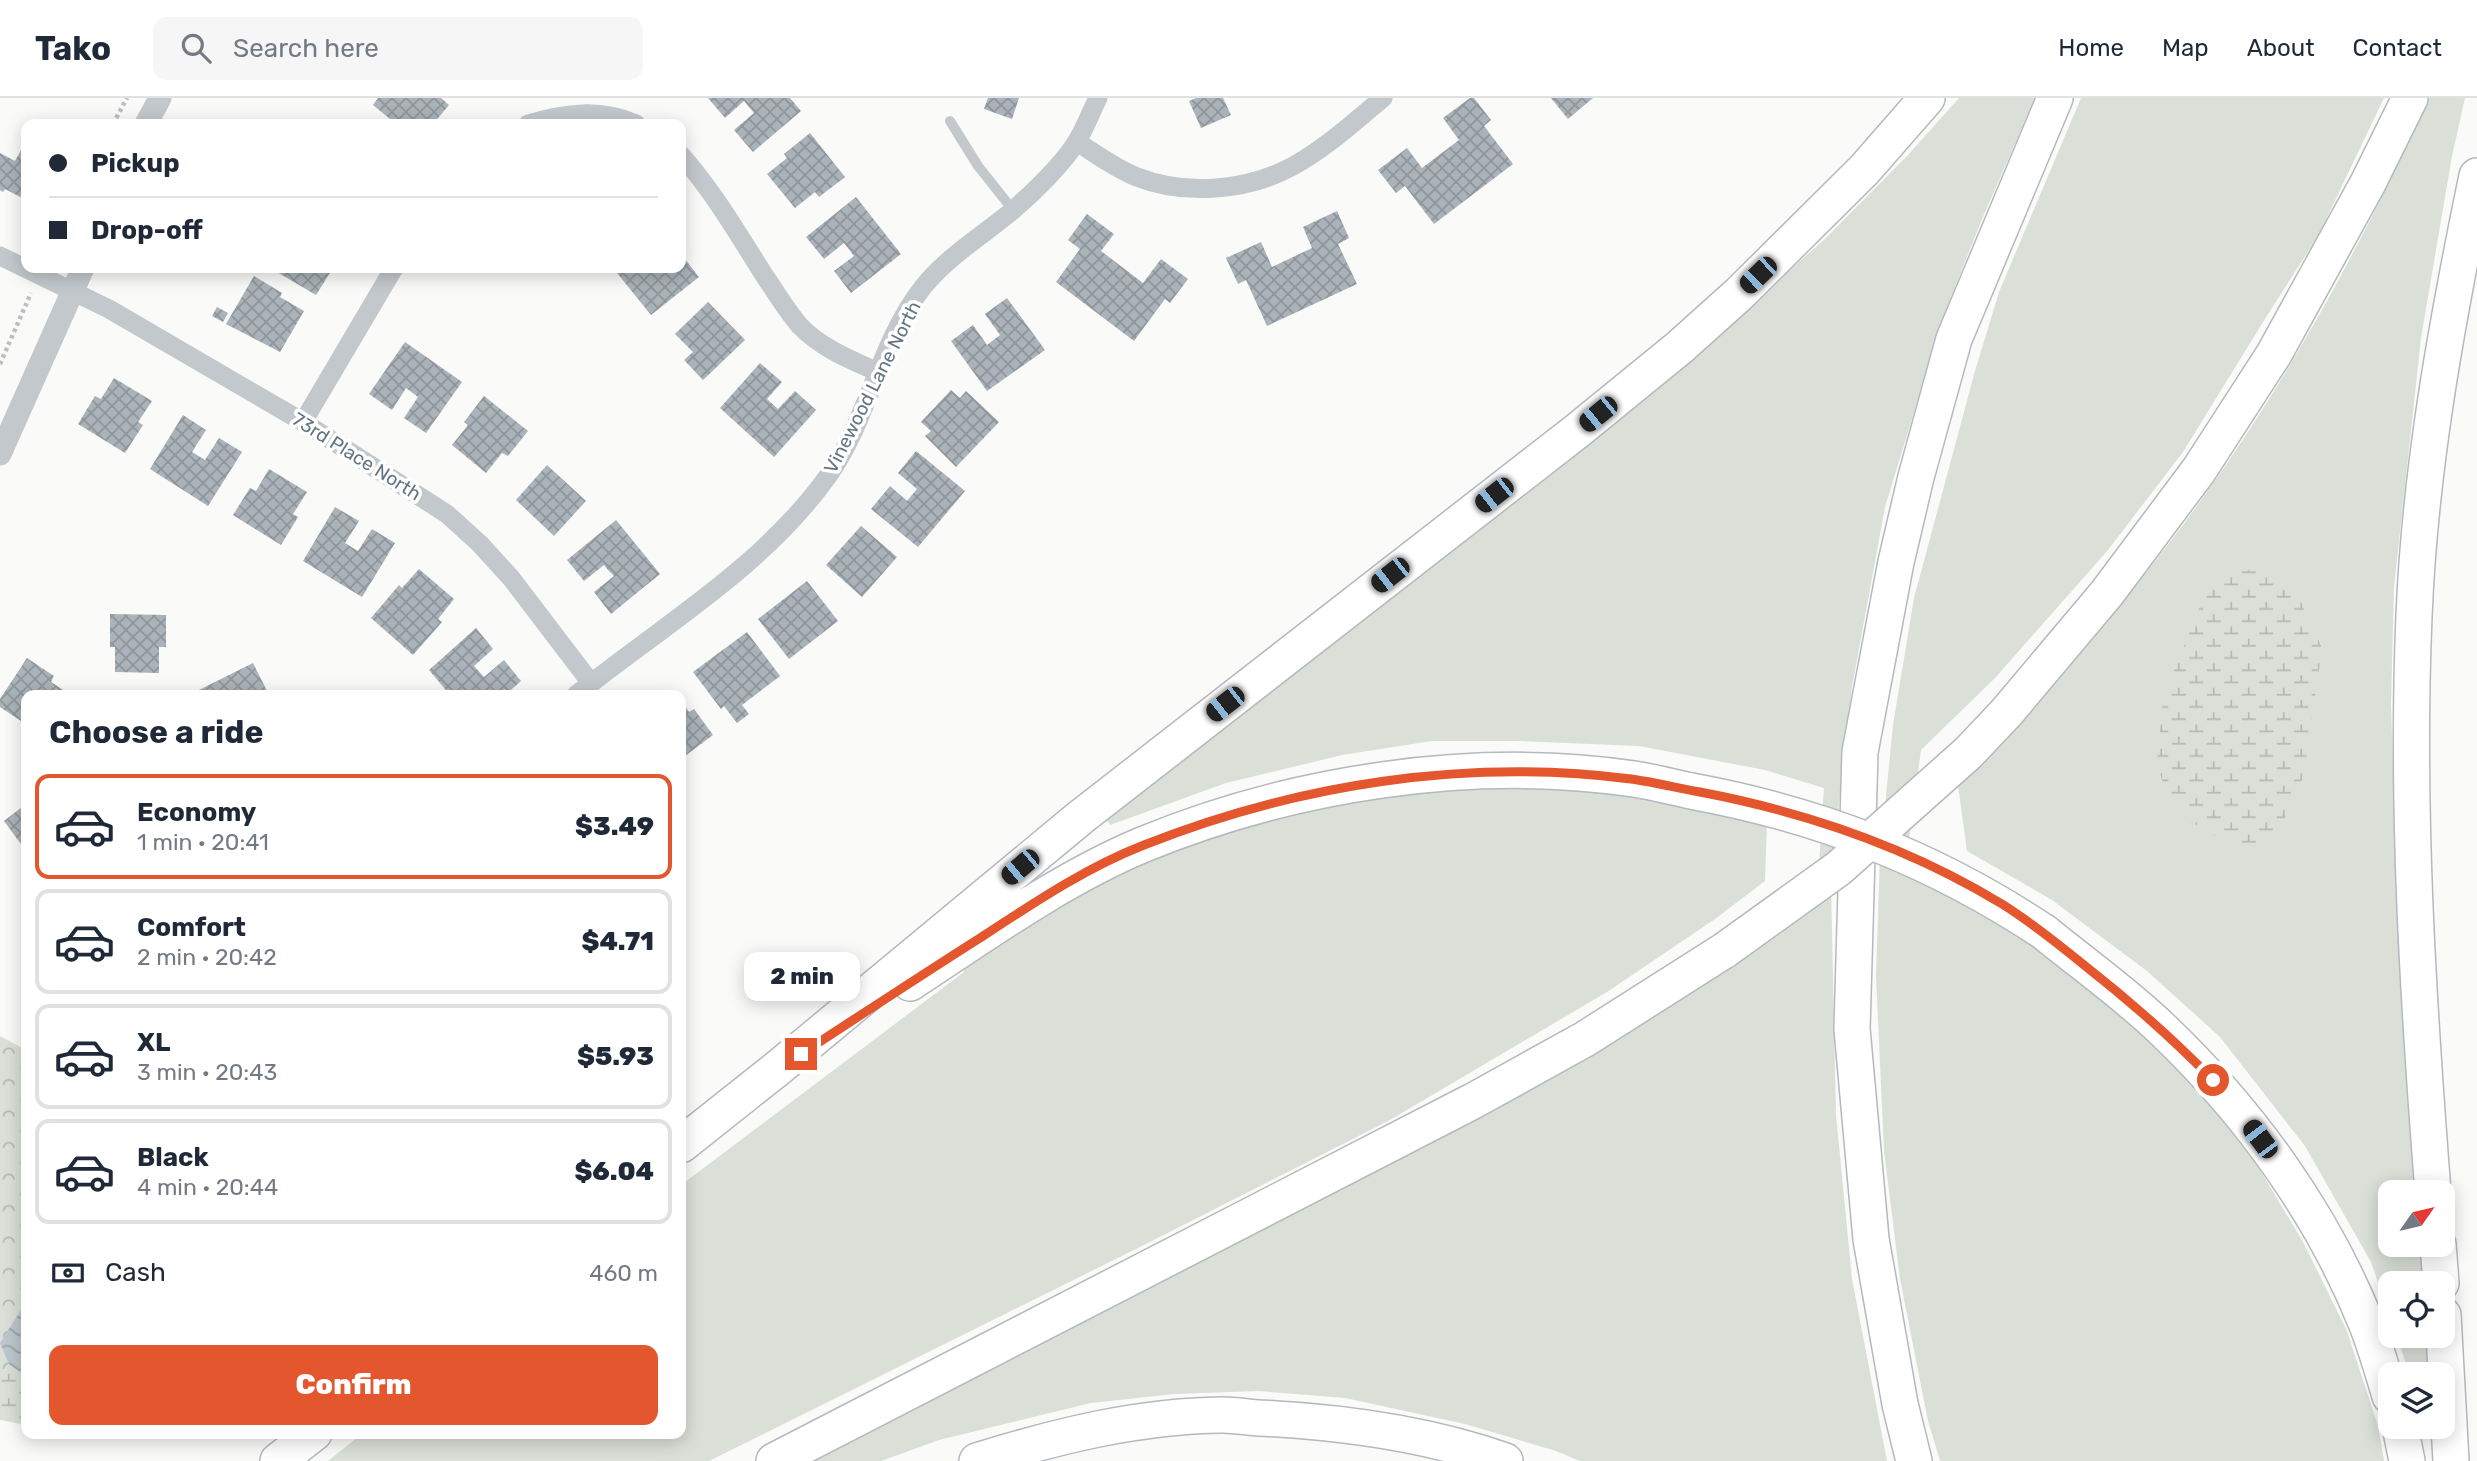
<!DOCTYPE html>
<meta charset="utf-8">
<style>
:root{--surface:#fff;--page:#f6f6f7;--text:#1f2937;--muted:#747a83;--line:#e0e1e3;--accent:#e4572e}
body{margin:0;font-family:Rubik,sans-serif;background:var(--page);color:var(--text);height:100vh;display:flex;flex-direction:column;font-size:26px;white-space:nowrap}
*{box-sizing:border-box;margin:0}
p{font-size:23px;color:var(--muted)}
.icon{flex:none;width:38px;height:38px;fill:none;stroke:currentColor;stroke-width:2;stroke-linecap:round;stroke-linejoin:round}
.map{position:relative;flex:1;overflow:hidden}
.panel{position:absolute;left:21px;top:592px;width:665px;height:749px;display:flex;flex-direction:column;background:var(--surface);border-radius:14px;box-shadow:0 4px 18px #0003}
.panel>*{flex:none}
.top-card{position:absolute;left:21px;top:21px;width:665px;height:154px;border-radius:14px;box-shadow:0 4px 18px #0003;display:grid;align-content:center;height:154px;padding:0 28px;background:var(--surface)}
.needle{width:46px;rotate:56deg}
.fabs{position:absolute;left:2378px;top:1082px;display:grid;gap:14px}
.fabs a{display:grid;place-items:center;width:77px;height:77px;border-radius:14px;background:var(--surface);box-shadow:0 4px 18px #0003;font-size:35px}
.end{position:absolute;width:32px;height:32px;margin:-16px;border:9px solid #e4572e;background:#fff;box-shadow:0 0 0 4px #fff}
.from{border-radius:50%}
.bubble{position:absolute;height:49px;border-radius:14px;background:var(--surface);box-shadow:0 4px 18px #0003;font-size:23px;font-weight:800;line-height:49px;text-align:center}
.car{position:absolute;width:21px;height:42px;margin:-21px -10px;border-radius:9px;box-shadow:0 0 5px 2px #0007;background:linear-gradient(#222 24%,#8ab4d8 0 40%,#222 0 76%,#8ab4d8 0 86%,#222 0)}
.top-card b{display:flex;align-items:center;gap:24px;height:66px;font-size:26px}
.top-card b+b{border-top:2px solid var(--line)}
.top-card i{width:18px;height:18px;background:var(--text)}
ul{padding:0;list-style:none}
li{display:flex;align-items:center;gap:21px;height:105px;margin:0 14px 10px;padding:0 14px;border:4px solid var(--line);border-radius:14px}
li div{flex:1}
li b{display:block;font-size:26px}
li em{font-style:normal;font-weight:800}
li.selected{border-color:var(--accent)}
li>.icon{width:63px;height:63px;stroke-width:1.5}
h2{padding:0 28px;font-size:32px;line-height:84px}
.pay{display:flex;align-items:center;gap:18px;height:77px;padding:0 28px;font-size:26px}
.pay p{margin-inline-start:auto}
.button{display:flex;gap:14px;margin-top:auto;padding:14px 28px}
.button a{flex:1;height:80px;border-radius:14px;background:var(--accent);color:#fff;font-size:28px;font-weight:800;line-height:80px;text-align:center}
header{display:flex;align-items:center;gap:42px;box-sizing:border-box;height:98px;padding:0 35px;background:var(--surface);border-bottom:2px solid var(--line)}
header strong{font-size:33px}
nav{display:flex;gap:38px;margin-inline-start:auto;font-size:24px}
.search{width:490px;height:63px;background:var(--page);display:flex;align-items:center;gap:18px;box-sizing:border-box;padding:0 24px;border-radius:14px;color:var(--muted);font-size:26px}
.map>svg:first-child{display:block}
</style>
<header>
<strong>Tako</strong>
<div class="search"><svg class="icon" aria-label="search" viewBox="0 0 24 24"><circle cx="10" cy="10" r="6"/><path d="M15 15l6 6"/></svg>Search here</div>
<nav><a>Home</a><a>Map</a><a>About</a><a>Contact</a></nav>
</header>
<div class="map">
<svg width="2477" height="1363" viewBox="0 0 2477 1363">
<defs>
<pattern id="forest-crowns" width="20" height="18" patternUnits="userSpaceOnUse" patternTransform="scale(1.75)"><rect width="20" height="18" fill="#dadfd7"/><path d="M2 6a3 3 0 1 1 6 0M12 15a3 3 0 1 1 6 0" fill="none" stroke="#b4b9b4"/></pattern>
<pattern id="wetland-marsh" width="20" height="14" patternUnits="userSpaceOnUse" patternTransform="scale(1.75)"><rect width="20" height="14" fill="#dadfd7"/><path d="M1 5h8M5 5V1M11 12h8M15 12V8" fill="none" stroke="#b4b9b4"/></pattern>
<pattern id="water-waves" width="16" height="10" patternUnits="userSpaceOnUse" patternTransform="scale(1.75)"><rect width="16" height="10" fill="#bbc7cb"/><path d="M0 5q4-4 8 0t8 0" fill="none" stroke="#9ca6aa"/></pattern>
<pattern id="building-cross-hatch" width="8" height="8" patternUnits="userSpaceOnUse" patternTransform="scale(1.75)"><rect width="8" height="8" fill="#aab3b9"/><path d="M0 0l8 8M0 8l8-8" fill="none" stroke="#8e969c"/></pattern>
</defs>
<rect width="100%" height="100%" fill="#fafaf8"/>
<g fill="#dadfd7">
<polygon points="1959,0 2035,0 1982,121 1944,217 1885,409 1852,589 1840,695 1831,788 1836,1017 1852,1181 1887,1363 1580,1363 1556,1353 1465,1326 1345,1300 1259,1293 1174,1296 1091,1305 939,1342 881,1363 808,1363 1217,1155 1509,1002 1817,798 1824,690 1765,672 1639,648 1519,643 1432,643 1342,657 1226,685 1110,727 1104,718 1705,246 1825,141 1908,57"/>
<polygon points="2081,0 2384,0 2318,138 2263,224 2183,354 2108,452 1995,580 1921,652 1905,771 1972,806 2086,883 2176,969 2248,1052 2303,1144 2347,1233 2378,1328 2384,1363 1940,1363 1928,1323 1900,1181 1884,1053 1876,878 1880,759 1893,627 1914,500 1975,273 1999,194"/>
<path d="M2429,0H2465L2452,58L2421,240L2394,489L2391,606L2397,806L2417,1094H2390V1146H2420L2422,1185H2390V1219L2371,1164L2305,1048L2220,939L2147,873L2052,802L1967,753L1957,680C2030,601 2108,525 2173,440C2276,305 2359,154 2429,0Z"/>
<polygon points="1450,689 1630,693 1767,723 1765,783 1715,821 1607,894 1390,1022 1144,1147 709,1363 328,1363 363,1335 681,1335 681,1087 964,874 960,867 1082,790 1193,743 1305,707"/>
<polygon points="2397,1237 2425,1237 2428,1276 2409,1276"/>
</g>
<polygon fill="url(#forest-crowns)" points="0,938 26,952 26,1203 1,1245 9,1266 0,1280"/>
<g fill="url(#wetland-marsh)">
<polygon points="2241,472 2266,473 2299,500 2322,550 2304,677 2285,720 2254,750 2227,745 2188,722 2164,689 2157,664 2163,601 2205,495"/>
<polygon points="26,1204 26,1327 0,1322 0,1280 9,1266 0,1245"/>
</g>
<polygon fill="url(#water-waves)" points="26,1204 26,1278 9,1266 0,1245"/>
<g fill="url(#building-cross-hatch)">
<polygon points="378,0 441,0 449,7 433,26 404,26 401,24 396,26 373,7"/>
<polygon points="708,0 790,0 801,13 753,54 734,32 754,15 744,3 725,20"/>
<polygon points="988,0 1019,0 1012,21 984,11"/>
<polygon points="1196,0 1223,0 1231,17 1201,30 1189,3"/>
<polygon points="1470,0 1474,0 1491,22 1484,28 1513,66 1434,126 1405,88 1396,95 1378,72 1407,50 1422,70 1459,42 1443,20"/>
<polygon points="1551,0 1593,0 1568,21"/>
<polygon points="810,35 845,79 819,99 815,94 795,110 767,76 787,60 784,56"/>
<polygon points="21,52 26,55 26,102 5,91 3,94 0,92 0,55 15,63"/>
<polygon points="856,99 901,156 851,195 834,173 854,158 844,145 824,161 806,139"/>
<polygon points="1337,113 1349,140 1338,146 1357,186 1267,228 1246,182 1238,186 1226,160 1261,144 1272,169 1312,150 1303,129"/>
<polygon points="1087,116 1114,136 1101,153 1143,185 1161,161 1188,181 1170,205 1165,201 1134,243 1056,184 1080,151 1068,142"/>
<polygon points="681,156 699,179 651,217 613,170 681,170"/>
<polygon points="270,170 333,170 316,197"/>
<polygon points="254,178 282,195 280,199 304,213 280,254 226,226"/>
<polygon points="1007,200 1045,252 987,293 951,243 973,227 987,247 1000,237 985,216"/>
<polygon points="708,204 745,242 703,282 684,262 693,254 675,236"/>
<polygon points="217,209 228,215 223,224 212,218"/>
<polygon points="405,244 462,284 426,335 404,320 418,299 406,290 392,312 369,296"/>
<polygon points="760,265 782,284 767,301 778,311 795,293 816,312 774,359 720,310"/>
<polygon points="114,280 152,303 138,324 143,327 125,355 78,326 95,298 101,301"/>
<polygon points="951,292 960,300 966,293 999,324 956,369 925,338 931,333 921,324"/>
<polygon points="484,298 528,333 508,358 502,355 486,375 452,347 468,327 464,324"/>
<polygon points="183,317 206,332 192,354 205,362 219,340 242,354 208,408 150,371"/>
<polygon points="916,353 965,393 918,449 871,411 890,388 907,403 917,391 898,375"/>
<polygon points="547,367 586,403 554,438 516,402"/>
<polygon points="269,371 307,394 293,416 298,419 281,447 233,417 250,390 256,393"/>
<polygon points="335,409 359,423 345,445 353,450 358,453 372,431 395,445 362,499 303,463"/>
<polygon points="616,422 660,476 611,516 594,494 614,478 608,472 604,467 584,483 567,462"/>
<polygon points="861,428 897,459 862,499 826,467"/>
<polygon points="419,471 454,501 438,521 442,524 413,557 371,520 399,487 402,490"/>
<polygon points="807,483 838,523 789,561 758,521"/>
<polygon points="110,516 166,517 166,549 159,549 159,575 115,574 115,549 110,549"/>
<polygon points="476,530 493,551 474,568 484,579 504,562 521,583 505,597 450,597 429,572"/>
<polygon points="747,534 780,578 742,607 749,616 737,625 724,608 721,611 693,574"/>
<polygon points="27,560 54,578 51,584 71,597 26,597 26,622 24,625 0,609 0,601"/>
<polygon points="253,565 269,597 199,597 197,593"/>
<polygon points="681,602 689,614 694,611 713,637 681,661"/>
<polygon points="26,706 26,753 4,723"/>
</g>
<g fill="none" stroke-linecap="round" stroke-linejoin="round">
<defs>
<g id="motorway">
<polyline points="2006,615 2107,495 2199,372 2274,256 2368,85 2410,0"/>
<path d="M2044,834C2083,866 2126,896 2163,932C2249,1014 2323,1116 2367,1227C2376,1250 2383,1274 2390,1298"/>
<path d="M910,885C985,836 1059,782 1142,747C1292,685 1473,657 1634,681C1653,684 1672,689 1691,693"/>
<polyline points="681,1047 778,970 1081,719 1577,333 1680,249 1739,196 1864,72 1927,0"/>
<path d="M2433,1094C2418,902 2406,710 2414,518C2420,370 2447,223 2477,78"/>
<polyline points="2438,1146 2441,1185"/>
<polyline points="2443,1217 2451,1363"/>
<polyline points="2400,1328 2407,1363"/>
<polyline points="278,1363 314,1335"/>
<polyline points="774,1363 1473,1003 1585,941 1725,852"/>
<path d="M977,1363C1057,1338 1138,1318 1222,1317C1234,1317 1247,1319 1259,1320C1342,1324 1426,1335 1505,1363"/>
<polyline points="1914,1363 1900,1306 1871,1141 1852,931 1860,654 1896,464 1916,379 1954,241 2055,0"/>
</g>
</defs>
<use href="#motorway" stroke="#b4b9bd" stroke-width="38"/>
<g stroke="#bbbfc2" stroke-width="4.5" stroke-dasharray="3.5 3.5" stroke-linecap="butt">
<polyline points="113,26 127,0"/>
<polyline points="0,266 31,195"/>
</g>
<polyline stroke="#c3c8cc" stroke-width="10" points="950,23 978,68 1013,112"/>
<g stroke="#c3c8cc" stroke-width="19">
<path d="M528,26C565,15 600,10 636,26"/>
<path d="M1077,44C1096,56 1116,71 1137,79C1185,98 1248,93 1293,68C1326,50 1354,24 1383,0"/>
<path d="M681,57C714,94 739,138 766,180C777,196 787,213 800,228C821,250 851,262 878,274"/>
<polyline points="0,158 109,211 303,324 447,416 480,446 511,480 591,585"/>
<polyline points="303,324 394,170"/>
<path d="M576,597C662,528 763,469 828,378C869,320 879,245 923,189C948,158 982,138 1012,113C1032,96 1064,65 1077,43C1085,30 1091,14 1098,0"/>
</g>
<g stroke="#c3c8cc" stroke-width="23">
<polyline points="146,26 160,0"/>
<polyline points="0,356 83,170"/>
</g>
<use href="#motorway" stroke="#fff" stroke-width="35"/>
<defs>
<g id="motorway-bridge">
<path d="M1691,693C1821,717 1934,761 2044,834"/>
<polyline points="1725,852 1839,770 1968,655 2006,615"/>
</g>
</defs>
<use href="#motorway-bridge" stroke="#b4b9bd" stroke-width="38" stroke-linecap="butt"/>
<use href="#motorway-bridge" stroke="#fff" stroke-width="35"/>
</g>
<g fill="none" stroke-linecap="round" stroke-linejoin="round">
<path stroke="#e4572e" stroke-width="9" d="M801,956C861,917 920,878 980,840C1032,806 1085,770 1144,747C1298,686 1466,660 1631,681C1654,684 1677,690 1700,694C1805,714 1910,750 2002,806C2031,824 2057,845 2084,867C2130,903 2172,940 2213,982"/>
</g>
<g text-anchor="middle" stroke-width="7" stroke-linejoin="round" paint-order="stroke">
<g font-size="19" fill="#657683" stroke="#fff">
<text transform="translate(872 289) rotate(-63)" y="7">Vinewood Lane North</text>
<text transform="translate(357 358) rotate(32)" y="7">73rd Place North</text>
</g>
</g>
</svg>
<div class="fabs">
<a><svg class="needle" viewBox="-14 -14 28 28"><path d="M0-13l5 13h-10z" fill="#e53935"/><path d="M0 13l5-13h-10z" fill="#747a83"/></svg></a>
<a><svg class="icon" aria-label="locate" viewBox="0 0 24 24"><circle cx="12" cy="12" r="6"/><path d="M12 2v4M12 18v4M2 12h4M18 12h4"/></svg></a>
<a><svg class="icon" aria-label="layers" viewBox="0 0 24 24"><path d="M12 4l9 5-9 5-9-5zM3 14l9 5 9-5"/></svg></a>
</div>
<i class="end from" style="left:2213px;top:982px"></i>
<i class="end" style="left:801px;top:956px"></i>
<div class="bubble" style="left:744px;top:854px;width:116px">2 min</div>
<i class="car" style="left:1758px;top:177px;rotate:226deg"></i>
<i class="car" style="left:1598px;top:316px;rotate:231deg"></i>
<i class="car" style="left:1494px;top:397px;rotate:232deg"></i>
<i class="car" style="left:1390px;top:477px;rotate:232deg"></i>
<i class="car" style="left:1225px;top:606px;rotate:232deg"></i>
<i class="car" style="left:1020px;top:769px;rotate:230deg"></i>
<i class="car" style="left:2260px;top:1041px;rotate:323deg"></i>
<div class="top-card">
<b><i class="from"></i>Pickup</b>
<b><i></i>Drop-off</b>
</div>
<section class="panel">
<h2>Choose a ride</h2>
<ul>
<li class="selected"><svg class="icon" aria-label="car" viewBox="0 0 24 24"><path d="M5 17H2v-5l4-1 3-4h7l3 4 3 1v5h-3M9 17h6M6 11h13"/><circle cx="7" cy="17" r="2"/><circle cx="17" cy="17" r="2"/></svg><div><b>Economy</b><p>1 min · 20:41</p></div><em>$3.49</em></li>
<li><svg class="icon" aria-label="car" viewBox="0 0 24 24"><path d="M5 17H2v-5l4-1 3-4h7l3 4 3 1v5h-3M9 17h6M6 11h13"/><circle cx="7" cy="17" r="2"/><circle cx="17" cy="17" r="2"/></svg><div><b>Comfort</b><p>2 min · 20:42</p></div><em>$4.71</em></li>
<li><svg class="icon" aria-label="car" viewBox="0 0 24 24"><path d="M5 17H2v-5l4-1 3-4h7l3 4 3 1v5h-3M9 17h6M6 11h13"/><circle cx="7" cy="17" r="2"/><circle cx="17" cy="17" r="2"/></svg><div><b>XL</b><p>3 min · 20:43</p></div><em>$5.93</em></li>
<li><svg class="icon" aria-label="car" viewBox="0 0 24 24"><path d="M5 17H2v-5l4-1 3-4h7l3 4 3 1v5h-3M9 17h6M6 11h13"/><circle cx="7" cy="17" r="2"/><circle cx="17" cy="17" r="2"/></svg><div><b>Black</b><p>4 min · 20:44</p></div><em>$6.04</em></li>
</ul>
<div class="pay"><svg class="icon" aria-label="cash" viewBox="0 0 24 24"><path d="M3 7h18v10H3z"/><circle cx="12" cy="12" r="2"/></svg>Cash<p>460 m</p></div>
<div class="button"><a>Confirm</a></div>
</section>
</div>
